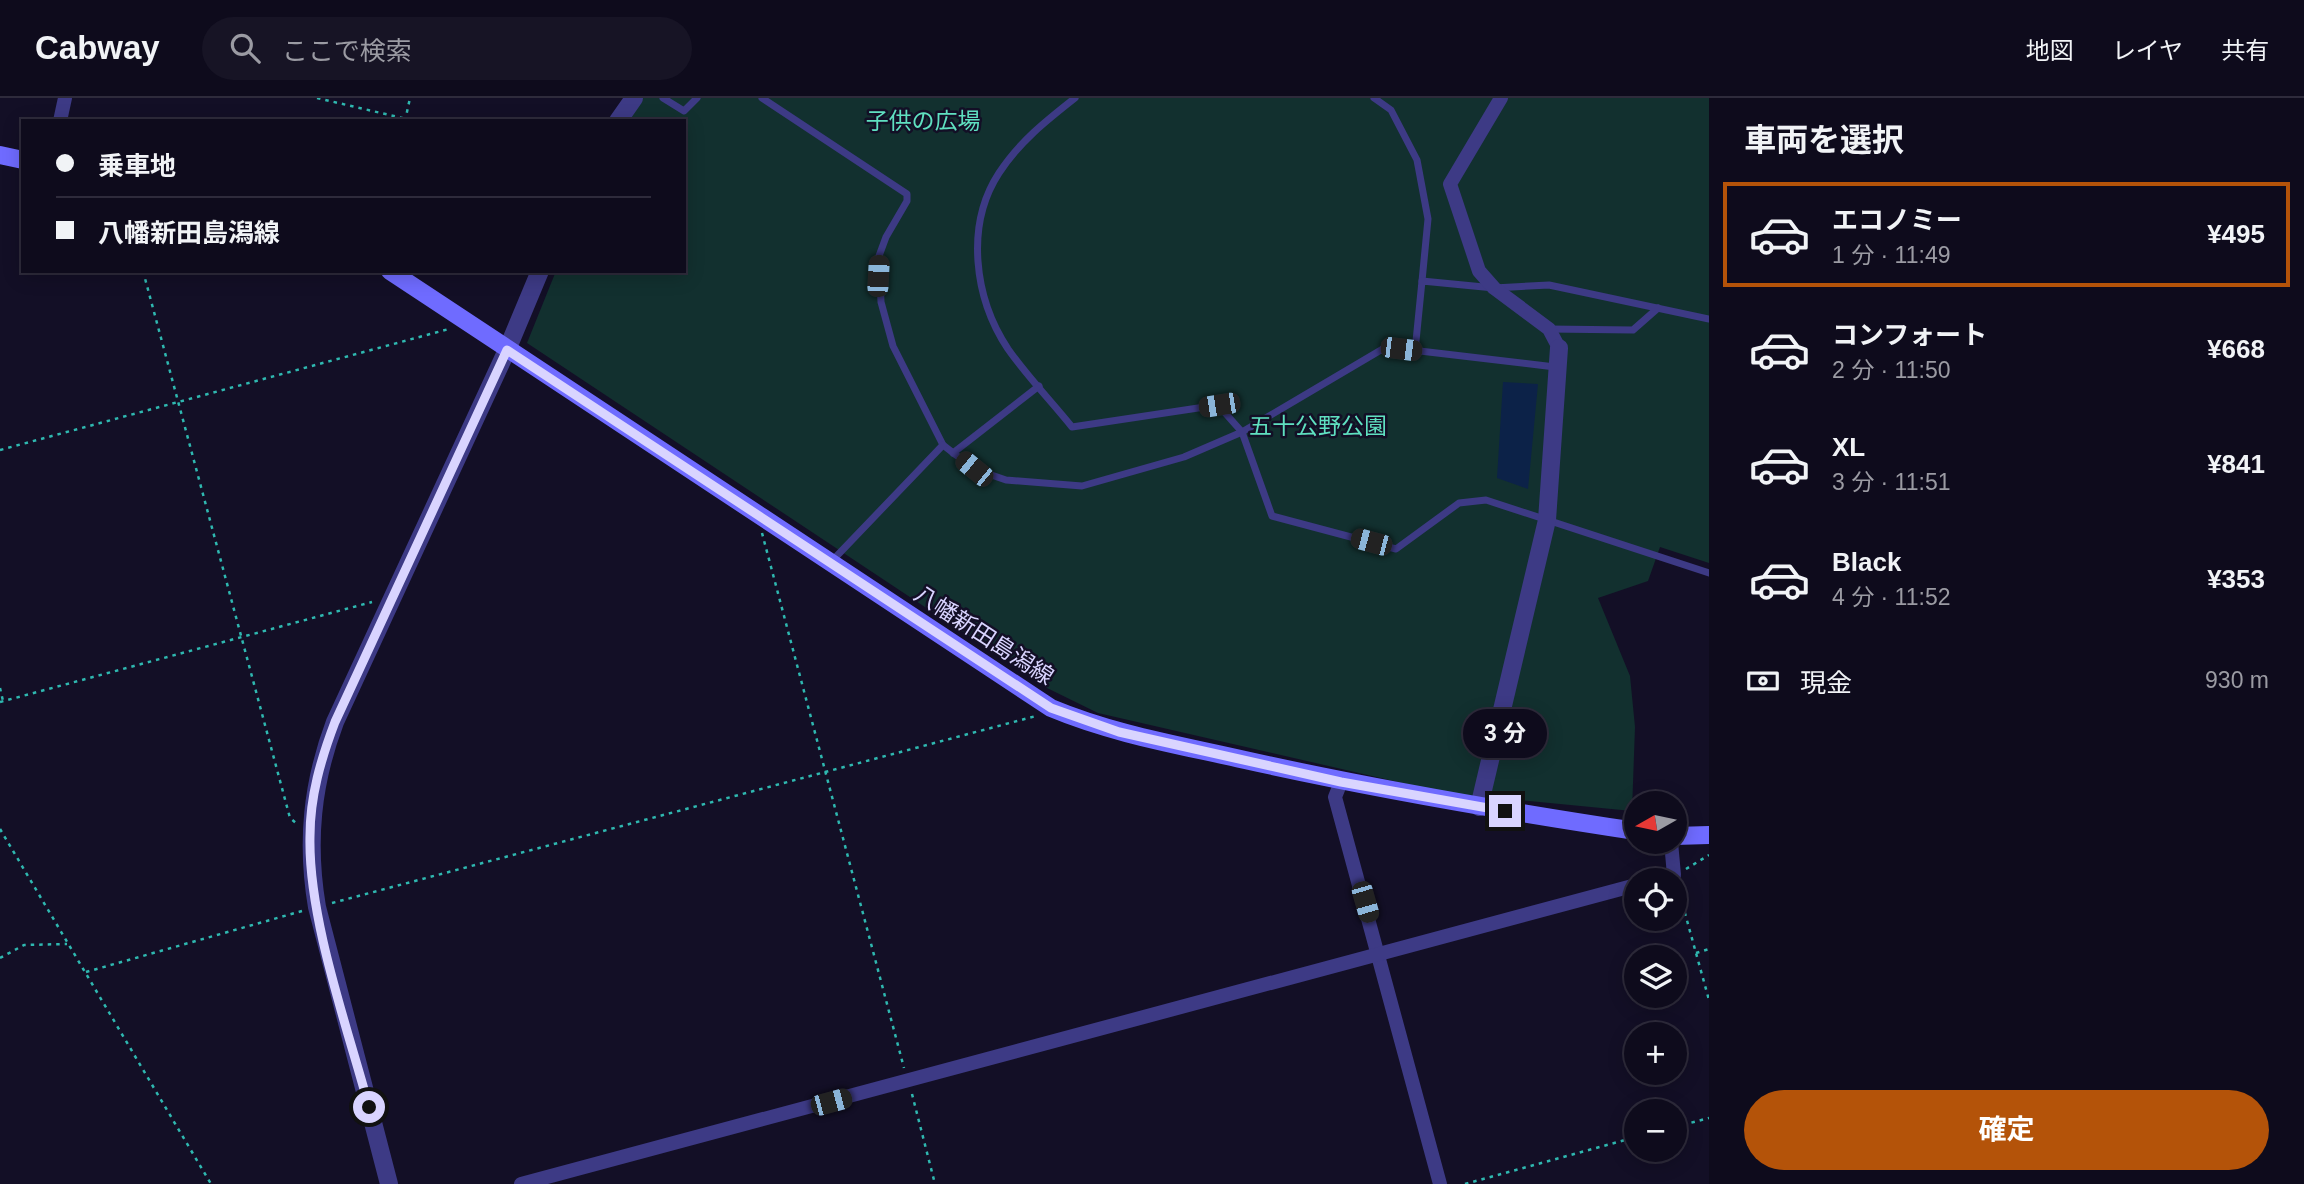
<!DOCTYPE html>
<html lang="ja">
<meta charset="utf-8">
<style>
:root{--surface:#0e0b1c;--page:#171425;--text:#f1f3f6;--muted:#9b9ba3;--line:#2e2b3b;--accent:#b45309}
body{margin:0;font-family:Arial,"Noto Sans JP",sans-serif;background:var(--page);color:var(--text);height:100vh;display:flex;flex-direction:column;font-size:26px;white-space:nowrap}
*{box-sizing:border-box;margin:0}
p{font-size:23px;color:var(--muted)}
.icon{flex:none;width:38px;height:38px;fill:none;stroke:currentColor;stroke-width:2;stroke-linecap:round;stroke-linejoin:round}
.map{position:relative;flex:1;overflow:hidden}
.details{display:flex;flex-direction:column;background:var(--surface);width:595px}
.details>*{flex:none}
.guide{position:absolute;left:21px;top:21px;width:665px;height:154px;border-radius:0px;box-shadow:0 4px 18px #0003,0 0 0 2px var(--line);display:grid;align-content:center;height:154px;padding:0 35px;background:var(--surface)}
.needle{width:46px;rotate:261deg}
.fabs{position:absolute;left:1624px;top:693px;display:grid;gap:14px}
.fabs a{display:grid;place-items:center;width:63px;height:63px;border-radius:50%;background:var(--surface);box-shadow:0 4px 18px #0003,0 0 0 2px var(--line);font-size:35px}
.end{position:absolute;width:32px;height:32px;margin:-16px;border:9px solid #d9d4ff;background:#111;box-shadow:0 0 0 4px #111}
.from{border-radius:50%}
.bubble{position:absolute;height:49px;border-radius:24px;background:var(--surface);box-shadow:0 4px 18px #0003,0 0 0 2px var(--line);font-size:23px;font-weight:700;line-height:49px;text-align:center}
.car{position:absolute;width:21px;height:42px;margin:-21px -10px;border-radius:9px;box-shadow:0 0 5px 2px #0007;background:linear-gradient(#222 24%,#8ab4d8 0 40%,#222 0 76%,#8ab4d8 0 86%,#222 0)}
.guide b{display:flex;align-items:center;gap:24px;height:66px;font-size:26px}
.guide b+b{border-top:2px solid var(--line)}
.guide i{width:18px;height:18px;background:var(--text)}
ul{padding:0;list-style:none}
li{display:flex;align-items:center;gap:21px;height:105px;margin:0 14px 10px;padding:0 21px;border:4px solid transparent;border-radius:0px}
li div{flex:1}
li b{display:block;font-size:26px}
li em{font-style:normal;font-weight:700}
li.selected{border-color:var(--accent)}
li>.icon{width:63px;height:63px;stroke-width:1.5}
h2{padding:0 35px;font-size:32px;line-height:84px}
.pay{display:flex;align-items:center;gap:18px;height:77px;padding:0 35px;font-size:26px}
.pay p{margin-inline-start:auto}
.cta{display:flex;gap:14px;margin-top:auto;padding:14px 35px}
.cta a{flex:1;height:80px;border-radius:42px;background:var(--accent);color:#fff;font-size:28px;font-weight:700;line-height:80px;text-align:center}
header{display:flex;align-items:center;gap:42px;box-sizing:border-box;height:98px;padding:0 35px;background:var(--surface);border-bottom:2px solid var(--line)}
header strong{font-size:33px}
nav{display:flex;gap:38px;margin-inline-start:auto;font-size:24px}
.search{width:490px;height:63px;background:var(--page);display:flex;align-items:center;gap:18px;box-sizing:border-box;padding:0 24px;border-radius:38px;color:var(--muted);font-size:26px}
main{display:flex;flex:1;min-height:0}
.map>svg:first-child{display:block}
</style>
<header>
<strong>Cabway</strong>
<div class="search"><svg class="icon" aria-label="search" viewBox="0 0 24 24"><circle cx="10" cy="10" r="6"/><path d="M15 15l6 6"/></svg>ここで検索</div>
<nav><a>地図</a><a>レイヤ</a><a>共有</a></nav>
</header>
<main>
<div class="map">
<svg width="1709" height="1086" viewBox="0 0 1709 1086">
<rect width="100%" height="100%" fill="#130f26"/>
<polygon fill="#12302f" points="634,0 1709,0 1709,465 1660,449 1648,483 1598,500 1630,578 1635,629 1632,713 1446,695 1098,615 1047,590 527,245 556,173 684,173 684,23 623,23"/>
<polygon fill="#0c2248" points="1503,284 1538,286 1528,391 1497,380"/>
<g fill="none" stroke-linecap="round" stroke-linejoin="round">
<g stroke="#2fb8b0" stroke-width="2.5" stroke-dasharray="3.5 5" stroke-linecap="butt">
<polyline points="317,0 415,23"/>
<polyline points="405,23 410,0"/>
<polyline points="143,173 290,720 296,725"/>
<polyline points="0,352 449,231"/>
<polyline points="762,435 904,970"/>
<polyline points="0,590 3,603"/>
<polyline points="0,604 372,504"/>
<polyline points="0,731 211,1086"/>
<polyline points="1686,771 1709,757"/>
<polyline points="1678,790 1709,902"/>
<polyline points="332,805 1036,618"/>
<polyline points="1696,855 1709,851"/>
<polyline points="0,860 24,847 67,846"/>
<polyline points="86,874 302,813"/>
<polyline points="912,996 935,1086"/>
<polyline points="1675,1029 1709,1020"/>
<polyline points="1465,1086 1636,1039"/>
</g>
<g stroke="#3d3a85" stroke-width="7">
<polyline points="663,0 684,13 697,0"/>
<polyline points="762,0 907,96 907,103 886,139 879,158 881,204 893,248 943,347 974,371 1006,382 1082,388 1184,359 1242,334 1386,249 1555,269"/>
<path d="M1075,0C1047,22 1019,44 999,75C965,127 974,200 1008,251C1027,278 1051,303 1072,329L1218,307L1242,334L1272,418L1396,451L1459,405L1486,402L1709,475"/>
<polyline points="1374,0 1391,12 1417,62 1428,121 1422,183"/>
<polyline points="1549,231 1633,232 1658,210"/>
<polyline points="1415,253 1422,183 1494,190 1549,187 1709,221"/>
<polyline points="953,355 1039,288"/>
<polyline points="830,465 943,347"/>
</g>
<g stroke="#3d3a85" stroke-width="14">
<polyline points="1501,0 1450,86 1479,173 1494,190 1549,231 1559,250"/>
<polyline points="60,23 65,0"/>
<polyline points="1341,684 1335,699 1440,1086"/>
<polyline points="1654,782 1674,777 1671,744"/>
<polyline points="521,1086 1636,787"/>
</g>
<g stroke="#3d3a85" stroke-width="18">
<polyline points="618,23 634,0"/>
<polyline points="1479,709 1547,422 1559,250"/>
<path d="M389,1086L317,809C306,744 312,685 335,624L507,252L540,173"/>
</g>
<g stroke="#6f6bff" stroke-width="18">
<polyline points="0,57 23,62"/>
<path d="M390,173L1051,610C1113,636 1179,647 1245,662C1375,691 1504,713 1636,733"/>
<polyline points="1675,738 1709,737"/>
</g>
</g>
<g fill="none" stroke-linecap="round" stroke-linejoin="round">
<path stroke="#d9d4ff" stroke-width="9" d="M369,1009C347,928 308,820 310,738C310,698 321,661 335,624L507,252L1051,610L1119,634L1341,684L1505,713"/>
</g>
<g text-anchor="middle" stroke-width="5" stroke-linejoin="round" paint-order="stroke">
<g font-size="23" fill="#5fe0c0" stroke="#130f26">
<text x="923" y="31">子供の広場</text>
<text x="1318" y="336">五十公野公園</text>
</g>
<g font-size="23" fill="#d9d4ff" stroke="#130f26">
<text transform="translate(984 537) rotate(33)" y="8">八幡新田島潟線</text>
</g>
</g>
</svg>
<div class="fabs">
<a><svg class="needle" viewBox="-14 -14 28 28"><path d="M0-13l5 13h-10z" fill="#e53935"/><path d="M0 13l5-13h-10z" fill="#9b9ba3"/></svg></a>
<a><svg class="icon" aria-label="locate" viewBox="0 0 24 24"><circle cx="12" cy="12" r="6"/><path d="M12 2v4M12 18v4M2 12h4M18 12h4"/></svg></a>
<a><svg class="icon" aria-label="layers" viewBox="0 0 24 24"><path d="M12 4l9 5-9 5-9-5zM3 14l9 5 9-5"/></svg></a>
<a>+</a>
<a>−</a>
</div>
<i class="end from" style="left:369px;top:1009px"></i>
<i class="end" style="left:1505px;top:713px"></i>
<div class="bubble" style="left:1463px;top:611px;width:84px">3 分</div>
<i class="car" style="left:878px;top:178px;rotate:3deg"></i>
<i class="car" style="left:1401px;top:251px;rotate:97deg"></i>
<i class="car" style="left:1219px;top:307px;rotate:261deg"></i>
<i class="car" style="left:974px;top:371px;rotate:309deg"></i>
<i class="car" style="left:1371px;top:444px;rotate:285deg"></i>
<i class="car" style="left:1365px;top:804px;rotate:164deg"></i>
<i class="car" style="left:831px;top:1004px;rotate:75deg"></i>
<div class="guide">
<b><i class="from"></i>乗車地</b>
<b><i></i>八幡新田島潟線</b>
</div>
</div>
<section class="details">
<h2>車両を選択</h2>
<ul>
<li class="selected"><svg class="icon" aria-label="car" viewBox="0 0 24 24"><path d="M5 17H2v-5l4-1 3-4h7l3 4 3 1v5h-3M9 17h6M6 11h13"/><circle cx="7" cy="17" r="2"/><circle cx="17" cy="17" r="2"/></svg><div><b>エコノミー</b><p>1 分 · 11:49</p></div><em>¥495</em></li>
<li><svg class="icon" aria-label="car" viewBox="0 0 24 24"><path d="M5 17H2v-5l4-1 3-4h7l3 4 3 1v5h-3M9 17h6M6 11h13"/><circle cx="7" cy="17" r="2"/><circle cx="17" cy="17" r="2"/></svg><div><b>コンフォート</b><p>2 分 · 11:50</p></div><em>¥668</em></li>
<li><svg class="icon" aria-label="car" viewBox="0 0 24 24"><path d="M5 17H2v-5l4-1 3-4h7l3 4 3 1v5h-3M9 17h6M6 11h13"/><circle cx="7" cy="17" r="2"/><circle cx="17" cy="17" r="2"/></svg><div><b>XL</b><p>3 分 · 11:51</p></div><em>¥841</em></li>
<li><svg class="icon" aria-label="car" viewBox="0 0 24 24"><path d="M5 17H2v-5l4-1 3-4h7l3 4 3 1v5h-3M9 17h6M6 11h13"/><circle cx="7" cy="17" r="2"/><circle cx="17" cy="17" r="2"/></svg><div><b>Black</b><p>4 分 · 11:52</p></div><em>¥353</em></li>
</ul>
<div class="pay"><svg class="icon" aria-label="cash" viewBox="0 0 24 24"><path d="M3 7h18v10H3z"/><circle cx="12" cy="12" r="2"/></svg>現金<p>930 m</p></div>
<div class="cta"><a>確定</a></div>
</section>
</main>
